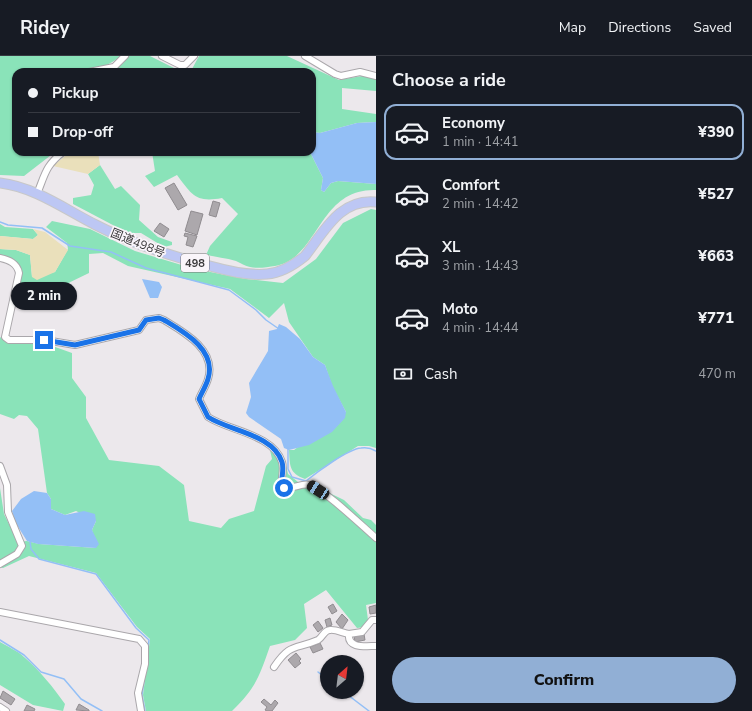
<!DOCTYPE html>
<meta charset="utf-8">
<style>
:root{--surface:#171b24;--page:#242831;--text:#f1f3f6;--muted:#9ea1a6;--line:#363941;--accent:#91afd5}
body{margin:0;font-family:"Nunito Sans","Noto Sans JP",sans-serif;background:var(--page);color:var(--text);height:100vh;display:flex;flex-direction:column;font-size:15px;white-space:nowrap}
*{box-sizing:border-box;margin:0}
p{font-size:13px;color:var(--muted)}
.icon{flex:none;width:22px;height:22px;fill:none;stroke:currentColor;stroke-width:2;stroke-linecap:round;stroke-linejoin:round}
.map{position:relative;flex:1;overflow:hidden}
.sheet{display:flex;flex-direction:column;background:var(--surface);width:376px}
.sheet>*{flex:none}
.top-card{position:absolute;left:12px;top:12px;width:304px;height:88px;border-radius:12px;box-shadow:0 1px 3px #0004;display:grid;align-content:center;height:88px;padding:0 16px;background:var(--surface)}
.needle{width:26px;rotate:28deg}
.fabs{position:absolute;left:320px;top:599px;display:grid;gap:8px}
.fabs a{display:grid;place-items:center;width:44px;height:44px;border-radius:50%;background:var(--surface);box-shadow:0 1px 3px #0004;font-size:20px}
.end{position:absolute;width:18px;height:18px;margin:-9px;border:5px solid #1a73e8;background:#fff;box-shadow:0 0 0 2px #fff}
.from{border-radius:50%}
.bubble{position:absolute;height:28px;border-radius:14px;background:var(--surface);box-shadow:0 1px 3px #0004;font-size:13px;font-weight:800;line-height:28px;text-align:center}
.car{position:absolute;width:12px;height:24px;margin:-12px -6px;border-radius:5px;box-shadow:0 0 3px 1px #0007;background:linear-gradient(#222 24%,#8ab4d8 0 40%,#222 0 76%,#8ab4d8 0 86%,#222 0)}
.top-card b{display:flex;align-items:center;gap:14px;height:38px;font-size:15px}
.top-card b+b{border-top:1px solid var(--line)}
.top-card i{width:10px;height:10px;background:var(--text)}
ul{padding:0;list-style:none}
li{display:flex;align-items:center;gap:12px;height:56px;margin:0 8px 6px;padding:0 8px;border:2px solid transparent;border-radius:12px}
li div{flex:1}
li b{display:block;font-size:15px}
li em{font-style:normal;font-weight:800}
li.active{border-color:var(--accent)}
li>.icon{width:36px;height:36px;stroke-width:1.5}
h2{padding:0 16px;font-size:18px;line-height:48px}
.pay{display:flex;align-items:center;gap:10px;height:44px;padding:0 16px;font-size:15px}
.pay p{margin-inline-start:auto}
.action{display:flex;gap:8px;margin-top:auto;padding:8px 16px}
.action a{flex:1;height:46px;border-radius:24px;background:var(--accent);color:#111;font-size:16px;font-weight:800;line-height:46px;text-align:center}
header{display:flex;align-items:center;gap:24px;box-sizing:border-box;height:56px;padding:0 20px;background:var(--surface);border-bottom:1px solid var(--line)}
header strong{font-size:19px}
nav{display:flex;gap:22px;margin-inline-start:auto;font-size:14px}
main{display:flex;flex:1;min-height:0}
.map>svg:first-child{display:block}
</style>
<header>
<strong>Ridey</strong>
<nav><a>Map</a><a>Directions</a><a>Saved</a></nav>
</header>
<main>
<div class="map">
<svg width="376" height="655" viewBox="0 0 376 655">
<rect width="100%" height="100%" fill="#ece8ec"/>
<g fill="#8ae3b9">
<path d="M0,0H120C99,22 45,16 16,16V96H55L24,120L0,119Z"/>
<path d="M128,0H150L180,15L192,13L199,0H287L339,24L362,20L376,23V35L342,32V53L376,58V66L357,67L320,77L312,76V16H105C115,14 124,9 128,0Z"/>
<path d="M152,96H310L323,122L321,134L324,136L331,127L338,125L376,128V134C318,132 319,203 275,210C268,211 257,213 250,211C245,210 241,207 236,205C226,202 216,201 206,199L210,190L238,158L222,142C196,147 192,139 177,119L154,131L145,120L155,115Z"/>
<polygon points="100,109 115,133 121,130 140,149 139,164 158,181 172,186 172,189 164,191 141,177 128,177 73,148 73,142 91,139 94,129 88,118"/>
<path d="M371,153L376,154V392L369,390H358L305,423C289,417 290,410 289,394H294L346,356L332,330L325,309L313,301L289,266L284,247L269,262L230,233L128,210L103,197L89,198V217L58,232L51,241L23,247L17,240L22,216L18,207L0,199V193L16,194L30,199L32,221L55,216L68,193L67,187L46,171L52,165L90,173L135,195L195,213L246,223L283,227L316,203L343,167Z"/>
<polygon points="0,168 5,171 33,173 38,179 33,183 0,180"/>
<path d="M0,281L6,286L44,287L72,297V322L86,341V362L109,404L159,410L184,429L189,465L221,472L229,463L254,455L266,410L272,403L270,394L285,405L288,418L298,426L309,427L344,444L363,462L371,464L376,469V547L366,549L368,564L364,571L357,572L326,534L304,548L307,572L295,584L270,590C259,621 256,632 232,655H146L143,639L150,583L137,571L96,517L29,500L3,512L0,511V432L4,458L18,486L27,485L39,488L96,492L92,474L96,465L76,455L65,459L51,453V443L47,437L38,373L27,360L19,359L14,363L0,358Z"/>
<path d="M0,586C8,591 18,595 24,601C40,615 53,631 65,648L63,655L33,649L0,629Z"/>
</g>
<g fill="#eae0bb">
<polygon points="70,96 98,96 100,109 88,118 53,110"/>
<polygon points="33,173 45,176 68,194 55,216 37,224 32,221 30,199 16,194 0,193 0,180 33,183 38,179"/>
</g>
<g fill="#93bff6">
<polygon points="376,66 376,128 338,125 331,127 324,136 321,134 323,122 310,96 312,96 312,76 320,77 357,67"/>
<polygon points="142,223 159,226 162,231 158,242 150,242"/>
<polygon points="279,268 286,271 300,283 313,301 325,309 333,330 346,356 345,362 332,376 309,389 289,394 284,392 281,383 249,361 246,357 251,341 249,327 268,295 269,275 277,273"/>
<polygon points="34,435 47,437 51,443 51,453 65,459 84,455 95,458 96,465 92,474 99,488 96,492 38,488 27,485 15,466 12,455 21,443"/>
</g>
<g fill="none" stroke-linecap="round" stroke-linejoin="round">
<g stroke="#93bff6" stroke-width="1.5">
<polyline points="0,166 8,169 42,172 70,190 111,196 146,212 229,234 256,254 266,264 279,273"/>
<path d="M288,392V413L292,421L306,425C317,416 348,393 361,392C367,391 371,392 376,395"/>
<polyline points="30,485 31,493 39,503 96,518 136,572 149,584 148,591"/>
<polyline points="0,584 24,599 41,616 64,623 81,643 102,655"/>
<polyline points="318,616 327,623"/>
<polyline points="144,625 142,639 145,655"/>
<polyline points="344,636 369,655"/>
</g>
</g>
<g fill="#aca8ac" stroke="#908c90">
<polygon points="174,127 187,149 178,154 165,132"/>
<polygon points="213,145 220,147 216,161 209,159"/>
<polygon points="191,155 203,158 197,179 185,175"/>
<polygon points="160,167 169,173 164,181 154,175"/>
<polygon points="185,177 197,180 193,191 186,189 188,181 184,180"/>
<polygon points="333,548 337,555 332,558 328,551"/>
<polygon points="376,549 376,557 370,558 369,551"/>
<polygon points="342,558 348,564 342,573 336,566"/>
<polygon points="330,562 332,569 327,571 325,564"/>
<polygon points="318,565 323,572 318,576 313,569"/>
<polygon points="364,578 365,584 355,586 354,580"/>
<polygon points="320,587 323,593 313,597 310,591"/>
<polygon points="296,597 301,603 299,605 301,607 295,612 288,604"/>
<polygon points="3,635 15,643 11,649 0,642"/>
<polygon points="264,643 271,649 275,644 278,647 272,655 267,655 265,654 267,651 261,646"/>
<polygon points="79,648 89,654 89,655 76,654"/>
<polygon points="27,649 35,653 34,655 24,655"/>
</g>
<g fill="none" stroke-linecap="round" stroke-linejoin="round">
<defs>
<g id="minor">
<polyline points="162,0 180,9 185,9 194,0"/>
<polyline points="305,0 335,18 341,20 360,16 376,20"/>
<polyline points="89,16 114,11 125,0"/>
<path d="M37,138C45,119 45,110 63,96"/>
<path d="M0,202C9,204 17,207 19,217L5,281L9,284H45L75,289L139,274L146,264L159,262L164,264C184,276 217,294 208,323C206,330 202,336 199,343L208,361C229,375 273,378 282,406C284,412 282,422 281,428C289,437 300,426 310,429C325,434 362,470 376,482"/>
<polyline points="0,410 7,429 8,456 22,490 17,498 0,508"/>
<polyline points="0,556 139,583 145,590 145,608 138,637 141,655"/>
<path d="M376,564H372L362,576L349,578C347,593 366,590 376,590"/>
<path d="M274,611C291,586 295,594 318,584C323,581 324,574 330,574C335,573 343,577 349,578"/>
<polyline points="0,651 6,655"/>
</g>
<path id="highway" d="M0,127C35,131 66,154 96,169C133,188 170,200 210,210C228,215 248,220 267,218C281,217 294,209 305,200C324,176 340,142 376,146"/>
</defs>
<use href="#minor" stroke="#aaa7ab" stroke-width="8"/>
<use href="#highway" stroke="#c8c8c8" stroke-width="11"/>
<use href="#minor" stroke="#fff" stroke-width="6"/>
<use href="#highway" stroke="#bdc7f4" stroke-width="9"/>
</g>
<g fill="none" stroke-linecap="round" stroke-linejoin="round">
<path stroke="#1a73e8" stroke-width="5" d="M44,284L75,289L139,274L146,264L159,262L164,264C184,276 217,294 208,323C206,330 202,336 199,343L208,361C229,375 273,378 282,406C284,412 282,422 281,428L284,432"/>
</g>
<g text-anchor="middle" stroke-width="3.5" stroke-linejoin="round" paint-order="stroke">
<rect fill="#faf5fa" stroke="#757275" stroke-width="1" x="181" y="198" width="28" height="18" rx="3"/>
<g font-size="11" font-weight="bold" fill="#3c3a3c">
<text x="195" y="211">498</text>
</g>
<g font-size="12" fill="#3c3a3c" stroke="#faf5fa">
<text transform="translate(138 187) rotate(22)" y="4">国道498号</text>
</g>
</g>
</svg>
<div class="fabs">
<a><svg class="needle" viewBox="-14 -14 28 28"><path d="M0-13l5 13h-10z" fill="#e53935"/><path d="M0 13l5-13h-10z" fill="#9ea1a6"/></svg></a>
</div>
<i class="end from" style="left:284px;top:432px"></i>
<i class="end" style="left:44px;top:284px"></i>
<div class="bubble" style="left:11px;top:226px;width:66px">2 min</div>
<i class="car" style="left:318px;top:434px;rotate:303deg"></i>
<div class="top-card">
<b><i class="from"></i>Pickup</b>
<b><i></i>Drop-off</b>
</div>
</div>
<section class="sheet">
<h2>Choose a ride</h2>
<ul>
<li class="active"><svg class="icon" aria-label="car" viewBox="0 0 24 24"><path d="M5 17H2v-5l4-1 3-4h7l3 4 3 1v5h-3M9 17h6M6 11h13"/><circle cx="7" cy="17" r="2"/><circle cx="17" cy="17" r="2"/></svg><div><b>Economy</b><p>1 min · 14:41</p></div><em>¥390</em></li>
<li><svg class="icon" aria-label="car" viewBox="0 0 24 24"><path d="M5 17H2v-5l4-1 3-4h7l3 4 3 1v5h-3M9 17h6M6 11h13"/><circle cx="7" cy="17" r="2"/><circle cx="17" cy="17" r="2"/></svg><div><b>Comfort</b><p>2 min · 14:42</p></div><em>¥527</em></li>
<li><svg class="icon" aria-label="car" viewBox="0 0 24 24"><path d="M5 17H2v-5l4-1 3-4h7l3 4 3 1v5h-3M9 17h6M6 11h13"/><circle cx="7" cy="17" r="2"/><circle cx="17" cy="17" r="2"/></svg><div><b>XL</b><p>3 min · 14:43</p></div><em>¥663</em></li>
<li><svg class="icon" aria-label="car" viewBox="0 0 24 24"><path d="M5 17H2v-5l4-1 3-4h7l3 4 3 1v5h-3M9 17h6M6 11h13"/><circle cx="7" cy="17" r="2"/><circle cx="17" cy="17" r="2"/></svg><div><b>Moto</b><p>4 min · 14:44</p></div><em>¥771</em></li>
</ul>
<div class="pay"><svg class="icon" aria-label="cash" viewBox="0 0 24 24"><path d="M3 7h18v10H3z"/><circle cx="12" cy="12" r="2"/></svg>Cash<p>470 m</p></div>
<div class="action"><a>Confirm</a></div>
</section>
</main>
